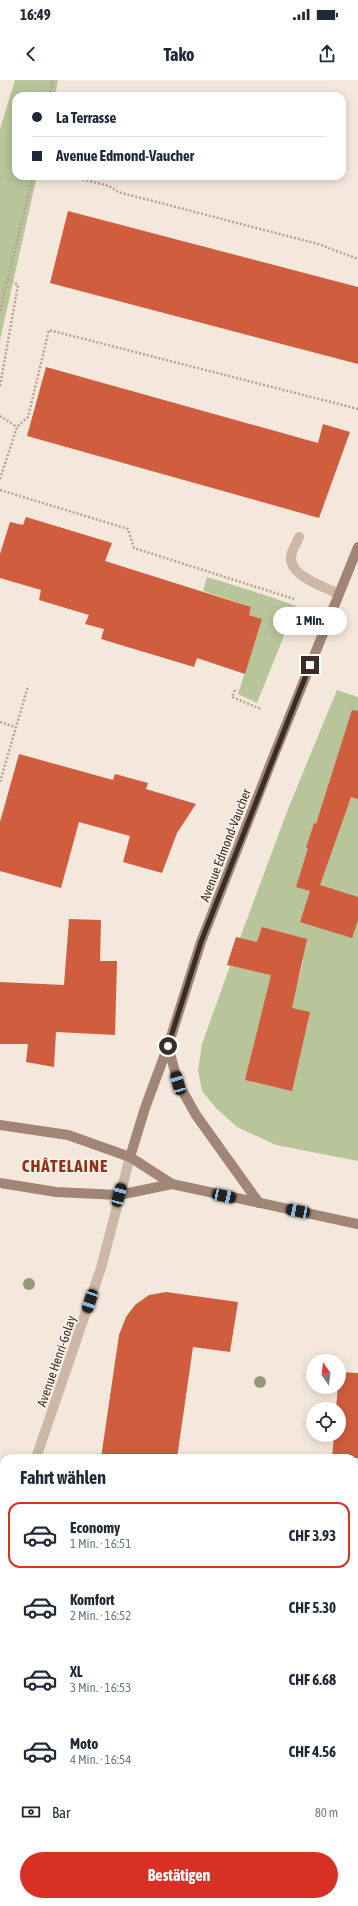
<!DOCTYPE html>
<html lang="de">
<meta charset="utf-8">
<style>
:root{--surface:#fff;--page:#f6f6f7;--text:#1f2937;--muted:#747a83;--line:#e0e1e3;--accent:#d93025}
body{margin:0;font-family:"Asap Condensed",sans-serif;background:var(--page);color:var(--text);height:100vh;display:flex;flex-direction:column;font-size:15px;white-space:nowrap}
*{box-sizing:border-box;margin:0}
p{font-size:13px;color:var(--muted)}
.icon{flex:none;width:22px;height:22px;fill:none;stroke:currentColor;stroke-width:2;stroke-linecap:round;stroke-linejoin:round}
.map{position:relative;flex:1;overflow:hidden}
.side{position:absolute;left:0px;top:1374px;width:358px;height:452px;display:flex;flex-direction:column;background:var(--surface);border-radius:12px 12px 0 0;box-shadow:0 2px 10px #0003}
.side>*{flex:none}
.guide{position:absolute;left:12px;top:12px;width:334px;height:88px;border-radius:12px;box-shadow:0 2px 10px #0003;display:grid;align-content:center;height:88px;padding:0 20px;background:var(--surface)}
.needle{width:26px;rotate:346deg}
.buttons{position:absolute;left:306px;top:1274px;display:grid;gap:8px}
.buttons a{display:grid;place-items:center;width:40px;height:40px;border-radius:50%;background:var(--surface);box-shadow:0 2px 10px #0003;font-size:20px}
.end{position:absolute;width:18px;height:18px;margin:-9px;border:5px solid #392d28;background:#fff;box-shadow:0 0 0 2px #fff}
.from{border-radius:50%}
.bubble{position:absolute;height:28px;border-radius:14px;background:var(--surface);box-shadow:0 2px 10px #0003;font-size:13px;font-weight:700;line-height:28px;text-align:center}
.car{position:absolute;width:12px;height:24px;margin:-12px -6px;border-radius:5px;box-shadow:0 0 3px 1px #0007;background:linear-gradient(#222 24%,#8ab4d8 0 40%,#222 0 76%,#8ab4d8 0 86%,#222 0)}
.guide b{display:flex;align-items:center;gap:14px;height:38px;font-size:15px}
.guide b+b{border-top:1px solid var(--line)}
.guide i{width:10px;height:10px;background:var(--text)}
ul{padding:0;list-style:none}
li{display:flex;align-items:center;gap:12px;height:66px;margin:0 8px 6px;padding:0 12px;border:2px solid transparent;border-radius:12px}
li div{flex:1}
li b{display:block;font-size:15px}
li em{font-style:normal;font-weight:700}
li.current{border-color:var(--accent)}
li>.icon{width:36px;height:36px;stroke-width:1.5}
h2{padding:0 20px;font-size:18px;line-height:48px}
.pay{display:flex;align-items:center;gap:10px;height:44px;padding:0 20px;font-size:15px}
.pay p{margin-inline-start:auto}
.button{display:flex;gap:8px;margin-top:auto;padding:8px 20px}
.button a{flex:1;height:46px;border-radius:24px;background:var(--accent);color:#fff;font-size:16px;font-weight:700;line-height:46px;text-align:center}
.status{display:flex;justify-content:space-between;align-items:center;height:28px;padding:0 20px;background:var(--surface);direction:ltr}
.status svg{height:11px;fill:currentColor}
header{display:flex;justify-content:space-between;align-items:center;height:52px;padding:0 20px;background:var(--surface);font-size:18px;font-weight:700}
.map>svg:first-child{display:block}
</style>
<div class="status"><b>16:49</b><svg viewBox="0 0 49 12"><path d="M0 12V9h3v3zM5 12V6h3v6zM10 12V3h3v9zM15 12V0h3v12zM26 1h20v11H26zM47 4h2v5h-2z"/></svg></div>
<header><svg class="icon" aria-label="back" viewBox="0 0 24 24"><path d="M15 5l-7 7 7 7"/></svg>Tako<svg class="icon" aria-label="share" viewBox="0 0 24 24"><path d="M12 15V3M7 8l5-5 5 5M5 13v7h14v-7"/></svg></header>
<div class="map">
<svg width="358" height="1826" viewBox="0 0 358 1826">
<rect width="100%" height="100%" fill="#f4e8dc"/>
<g fill="#b8c59a">
<polygon points="15,0 58,0 55,16 16,16 16,96 37,96 0,260 0,49"/>
<polygon points="207,497 271,517 296,526 257,623 238,614 262,539 249,535 251,527 203,511"/>
<polygon points="337,610 358,617 358,1081 276,1065 237,1047 216,1028 202,1011 198,990 202,964 230,886 299,898 303,881 298,874 240,858 288,729"/>
<polygon points="4,1557 4,1822 302,1822 302,1825 310,1826 0,1826 0,1567"/>
</g>
<g fill="#d05d3e">
<polygon points="68,131 358,207 358,284 50,203"/>
<polygon points="46,287 318,363 323,344 350,352 319,438 27,356"/>
<polygon points="26,437 112,463 105,481 251,527 249,535 262,539 245,594 197,578 194,587 101,559 104,549 85,544 89,535 39,520 41,510 0,498 0,474 10,442 23,445"/>
<polygon points="352,630 358,631 358,719 351,717 320,805 358,817 358,840 352,858 300,842 310,811 296,807 308,768 306,768 314,743 316,744"/>
<polygon points="19,674 113,700 115,694 148,703 146,709 196,724 177,753 162,793 123,782 130,756 79,742 61,808 0,791 0,742"/>
<polygon points="69,839 101,840 100,881 117,881 115,955 56,952 54,987 26,982 28,964 0,964 0,902 64,905"/>
<polygon points="262,847 307,859 292,928 310,932 292,1011 245,1000 271,895 227,885 236,857 257,862"/>
<polygon points="166,1212 238,1222 230,1272 193,1267 177,1378 101,1378 119,1255 126,1237 135,1225 149,1215"/>
<polygon points="339,1292 358,1293 358,1378 332,1378 334,1355 339,1355 339,1329 336,1329"/>
</g>
<g fill="none" stroke-linecap="round" stroke-linejoin="round">
<g stroke="#baa190" stroke-width="2.5" stroke-dasharray="2 2" stroke-linecap="butt">
<polyline points="49,16 53,0"/>
<polyline points="71,96 109,106 118,112 318,164 358,179"/>
<polyline points="0,231 33,96"/>
<polyline points="0,306 18,205 9,200"/>
<polyline points="0,336 17,347"/>
<polyline points="0,399 17,347 28,337 49,250 358,329"/>
<polyline points="0,410 128,449 134,468 294,519"/>
<polyline points="235,610 232,617 261,629"/>
<polyline points="0,642 15,647"/>
<polyline points="0,702 28,606"/>
<polyline points="0,1679 4,1675"/>
<polyline points="322,1826 324,1822"/>
</g>
<path stroke="#cdb7a6" stroke-width="10" d="M299,457C297,462 294,467 292,472C284,495 323,506 339,514"/>
<g stroke="#cdb7a6" stroke-width="10">
<polyline points="36,1378 101,1188 130,1077"/>
<polyline points="0,1477 4,1467"/>
</g>
<g stroke="#a18577" stroke-width="10">
<polyline points="168,966 178,1003 196,1035 259,1123"/>
<polyline points="0,1045 68,1055 130,1077 172,1104 358,1144"/>
<polyline points="130,1077 145,1028 168,966 201,862 272,680 358,467"/>
<polyline points="0,1103 56,1112 119,1115 172,1104"/>
</g>
</g>
<g fill="#969a7a">
<circle cx="29" cy="1204" r="6"/>
<circle cx="260" cy="1302" r="6"/>
</g>
<g fill="none" stroke-linecap="round" stroke-linejoin="round">
<polyline stroke="#392d28" stroke-width="5" points="168,966 201,862 310,585"/>
</g>
<g text-anchor="middle" stroke-width="3" stroke-linejoin="round" paint-order="stroke">
<g font-size="13" fill="#392d28" stroke="#fbf2e9">
<text transform="translate(225 765) rotate(-69)" y="5">Avenue Edmond-Vaucher</text>
<text transform="translate(56 1281) rotate(-71)" y="5">Avenue Henri-Golay</text>
</g>
<g font-size="17" font-weight="bold" letter-spacing="1" fill="#8f321a" stroke="#fbf2e9">
<text x="65" y="1092">CHÂTELAINE</text>
</g>
</g>
</svg>
<div class="buttons">
<a><svg class="needle" viewBox="-14 -14 28 28"><path d="M0-13l5 13h-10z" fill="#e53935"/><path d="M0 13l5-13h-10z" fill="#747a83"/></svg></a>
<a><svg class="icon" aria-label="locate" viewBox="0 0 24 24"><circle cx="12" cy="12" r="6"/><path d="M12 2v4M12 18v4M2 12h4M18 12h4"/></svg></a>
</div>
<i class="end from" style="left:168px;top:966px"></i>
<i class="end" style="left:310px;top:585px"></i>
<div class="bubble" style="left:273px;top:527px;width:74px">1 Min.</div>
<i class="car" style="left:178px;top:1003px;rotate:344deg"></i>
<i class="car" style="left:119px;top:1115px;rotate:15deg"></i>
<i class="car" style="left:224px;top:1116px;rotate:102deg"></i>
<i class="car" style="left:298px;top:1131px;rotate:281deg"></i>
<i class="car" style="left:90px;top:1221px;rotate:198deg"></i>
<div class="guide">
<b><i class="from"></i>La Terrasse</b>
<b><i></i>Avenue Edmond-Vaucher</b>
</div>
<section class="side">
<h2>Fahrt wählen</h2>
<ul>
<li class="current"><svg class="icon" aria-label="car" viewBox="0 0 24 24"><path d="M5 17H2v-5l4-1 3-4h7l3 4 3 1v5h-3M9 17h6M6 11h13"/><circle cx="7" cy="17" r="2"/><circle cx="17" cy="17" r="2"/></svg><div><b>Economy</b><p>1 Min. · 16:51</p></div><em>CHF 3.93</em></li>
<li><svg class="icon" aria-label="car" viewBox="0 0 24 24"><path d="M5 17H2v-5l4-1 3-4h7l3 4 3 1v5h-3M9 17h6M6 11h13"/><circle cx="7" cy="17" r="2"/><circle cx="17" cy="17" r="2"/></svg><div><b>Komfort</b><p>2 Min. · 16:52</p></div><em>CHF 5.30</em></li>
<li><svg class="icon" aria-label="car" viewBox="0 0 24 24"><path d="M5 17H2v-5l4-1 3-4h7l3 4 3 1v5h-3M9 17h6M6 11h13"/><circle cx="7" cy="17" r="2"/><circle cx="17" cy="17" r="2"/></svg><div><b>XL</b><p>3 Min. · 16:53</p></div><em>CHF 6.68</em></li>
<li><svg class="icon" aria-label="car" viewBox="0 0 24 24"><path d="M5 17H2v-5l4-1 3-4h7l3 4 3 1v5h-3M9 17h6M6 11h13"/><circle cx="7" cy="17" r="2"/><circle cx="17" cy="17" r="2"/></svg><div><b>Moto</b><p>4 Min. · 16:54</p></div><em>CHF 4.56</em></li>
</ul>
<div class="pay"><svg class="icon" aria-label="cash" viewBox="0 0 24 24"><path d="M3 7h18v10H3z"/><circle cx="12" cy="12" r="2"/></svg>Bar<p>80 m</p></div>
<div class="button"><a>Bestätigen</a></div>
</section>
</div>
